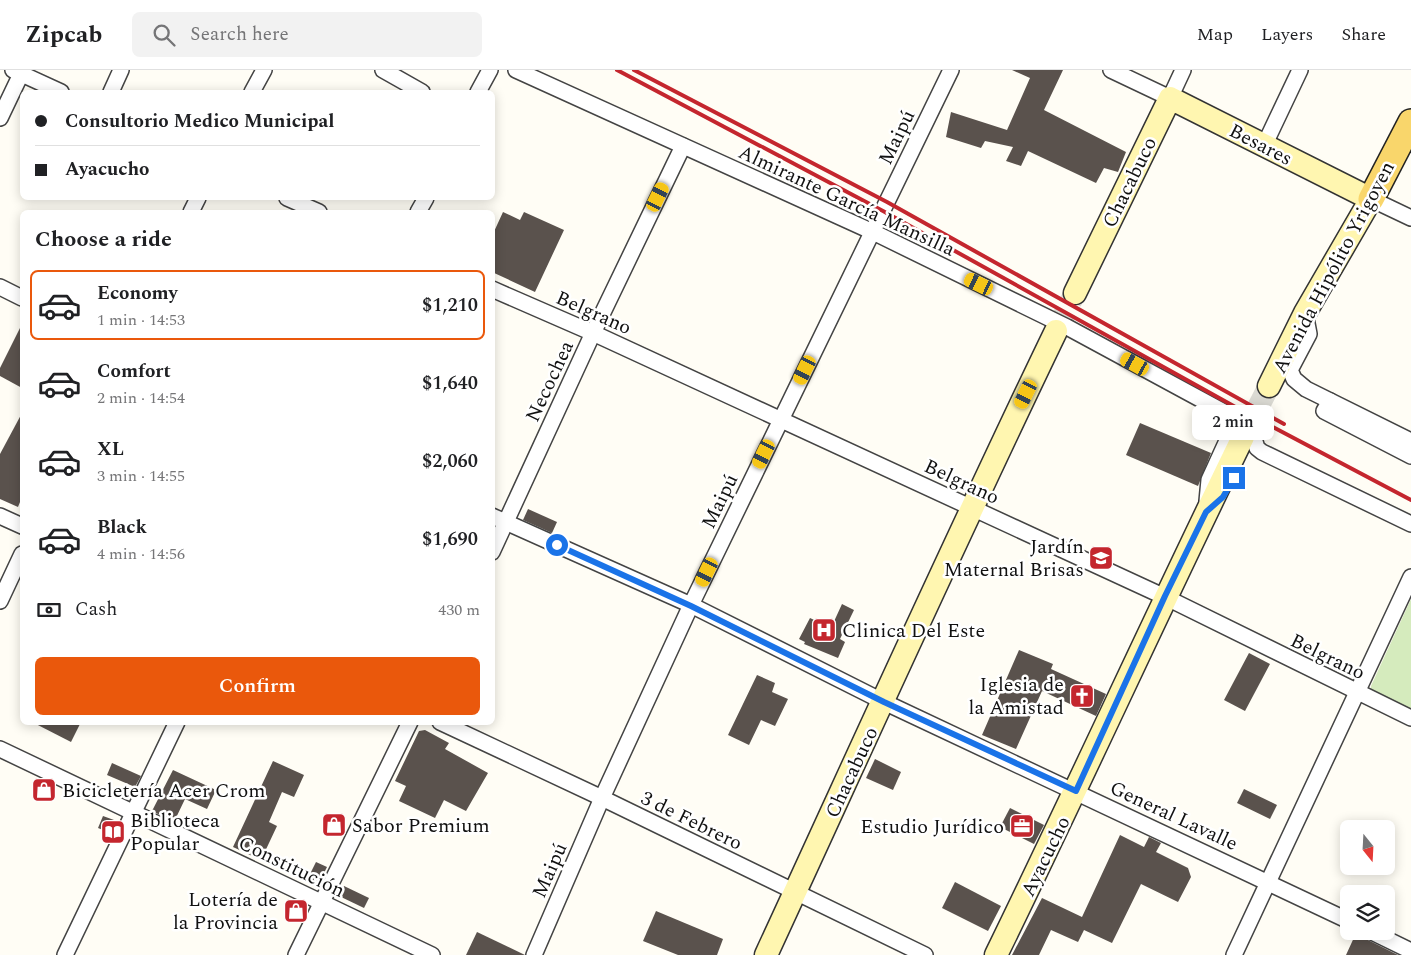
<!DOCTYPE html>
<meta charset="utf-8">
<style>
:root{--surface:#fff;--page:#f2f2f2;--text:#202124;--muted:#757577;--line:#e0e0e0;--accent:#ea580c}
body{margin:0;font-family:Spectral,serif;background:var(--page);color:var(--text);height:100vh;display:flex;flex-direction:column;font-size:19px;white-space:nowrap}
*{box-sizing:border-box;margin:0}
p{font-size:16px;color:var(--muted)}
.icon{flex:none;width:28px;height:28px;fill:none;stroke:currentColor;stroke-width:2;stroke-linecap:round;stroke-linejoin:round}
.map{position:relative;flex:1;overflow:hidden}
.sheet{position:absolute;left:20px;top:140px;width:475px;height:515px;display:flex;flex-direction:column;background:var(--surface);border-radius:8px;box-shadow:0 2px 12px #0003}
.sheet>*{flex:none}
.guide{position:absolute;left:20px;top:20px;width:475px;height:110px;border-radius:8px;box-shadow:0 2px 12px #0003;display:grid;align-content:center;height:110px;padding:0 15px;background:var(--surface)}
.needle{width:32px;rotate:162deg}
.tools{position:absolute;left:1340px;top:750px;display:grid;gap:10px}
.tools a{display:grid;place-items:center;width:55px;height:55px;border-radius:8px;background:var(--surface);box-shadow:0 2px 12px #0003;font-size:25px}
.end{position:absolute;width:22px;height:22px;margin:-11px;border:6px solid #1a73e8;background:#fff;box-shadow:0 0 0 2px #fff}
.from{border-radius:50%}
.bubble{position:absolute;height:35px;border-radius:8px;background:var(--surface);box-shadow:0 2px 12px #0003;font-size:16px;font-weight:600;line-height:35px;text-align:center}
.car{position:absolute;width:15px;height:30px;margin:-15px -8px;border-radius:6px;box-shadow:0 0 4px 1px #0007;background:linear-gradient(#f5c518 24%,#345 0 40%,#f5c518 0 76%,#345 0 86%,#f5c518 0)}
.guide b{display:flex;align-items:center;gap:18px;height:48px;font-size:19px}
.guide b+b{border-top:1px solid var(--line)}
.guide i{width:12px;height:12px;background:var(--text)}
ul{padding:0;list-style:none}
li{display:flex;align-items:center;gap:15px;height:70px;margin:0 10px 8px;padding:0 5px;border:2px solid transparent;border-radius:8px}
li div{flex:1}
li b{display:block;font-size:19px}
li em{font-style:normal;font-weight:600}
li.current{border-color:var(--accent)}
li>.icon{width:45px;height:45px;stroke-width:1.5}
h2{padding:0 15px;font-size:22px;line-height:60px}
.pay{display:flex;align-items:center;gap:12px;height:55px;padding:0 15px;font-size:19px}
.pay p{margin-inline-start:auto}
.cta{display:flex;gap:10px;margin-top:auto;padding:10px 15px}
.cta a{flex:1;height:58px;border-radius:8px;background:var(--accent);color:#fff;font-size:20px;font-weight:600;line-height:58px;text-align:center}
header{display:flex;align-items:center;gap:30px;box-sizing:border-box;height:70px;padding:0 25px;background:var(--surface);border-bottom:1px solid var(--line)}
header strong{font-size:24px}
nav{display:flex;gap:28px;margin-inline-start:auto;font-size:18px}
.search{width:350px;height:45px;background:var(--page);display:flex;align-items:center;gap:12px;box-sizing:border-box;padding:0 18px;border-radius:8px;color:var(--muted);font-size:19px}
.map>svg:first-child{display:block}
</style>
<header>
<strong>Zipcab</strong>
<div class="search"><svg class="icon" aria-label="search" viewBox="0 0 24 24"><circle cx="10" cy="10" r="6"/><path d="M15 15l6 6"/></svg>Search here</div>
<nav><a>Map</a><a>Layers</a><a>Share</a></nav>
</header>
<div class="map">
<svg width="1411" height="885" viewBox="0 0 1411 885">
<rect width="100%" height="100%" fill="#fffdf5"/>
<polygon fill="#d5ebbd" points="1411,529 1411,644 1371,623 1371,616"/>
<g fill="#5a524d">
<polygon points="1012,0 1063,0 1044,40 1126,82 1118,102 1104,98 1096,113 1028,81 1021,96 1006,91 1013,77 985,71 981,78 946,67 951,42 1007,60 1030,8"/>
<polygon points="503,142 520,150 524,142 564,160 535,222 492,202 492,166"/>
<polygon points="22,254 22,318 0,306 0,298"/>
<polygon points="22,343 22,427 18,437 0,429 0,384"/>
<polygon points="1140,353 1211,383 1198,416 1126,385"/>
<polygon points="528,439 557,452 552,463 523,450"/>
<polygon points="842,534 854,540 840,569 845,572 838,588 804,574 805,572 799,569 810,548 831,558"/>
<polygon points="1019,580 1053,594 1051,599 1106,624 1096,646 1042,621 1016,679 982,665"/>
<polygon points="1249,583 1270,594 1245,641 1224,630"/>
<polygon points="757,605 775,613 772,622 788,629 775,656 761,650 749,675 728,665"/>
<polygon points="32,652 81,652 71,672"/>
<polygon points="425,660 449,673 445,679 488,703 466,741 444,730 435,748 399,731 406,716 395,711 419,661"/>
<polygon points="875,689 901,702 893,720 866,708"/>
<polygon points="273,691 304,705 294,727 282,722 269,752 277,756 261,790 233,777"/>
<polygon points="112,693 141,706 135,717 107,705"/>
<polygon points="173,700 216,720 207,739 185,729 174,752 152,741"/>
<polygon points="1244,719 1277,735 1270,749 1237,733"/>
<polygon points="1010,738 1044,755 1034,774 1000,757"/>
<polygon points="103,746 114,750 117,756 113,764 98,758"/>
<polygon points="331,746 343,752 337,765 325,758"/>
<polygon points="1120,765 1144,777 1149,767 1161,773 1156,782 1188,798 1191,807 1178,832 1141,814 1112,873 1084,860 1078,872 1051,860 1039,885 1012,885 1042,828 1082,847"/>
<polygon points="316,792 327,797 318,815 307,810"/>
<polygon points="955,812 1001,836 988,861 942,838"/>
<polygon points="344,816 369,828 364,838 339,826"/>
<polygon points="292,833 304,838 305,844 302,851 286,845"/>
<polygon points="656,841 723,869 717,885 678,885 643,871"/>
<polygon points="1357,861 1361,862 1366,869 1398,885 1346,885"/>
<polygon points="477,862 525,885 466,885"/>
</g>
<g fill="none" stroke-linecap="round" stroke-linejoin="round">
<g stroke="#dbdad3" stroke-width="22" stroke-dasharray="22 11" stroke-linecap="butt">
<polyline points="1056,261 1075,223"/>
<polyline points="1243,367 1269,316"/>
</g>
<defs>
<g id="street">
<polyline points="13,0 61,22"/>
<polyline points="383,0 422,22"/>
<polyline points="516,0 873,162 1067,257 1237,349 1252,362 1257,378 1262,382 1411,454"/>
<polyline points="1111,0 1170,28 1183,0"/>
<polyline points="111,22 121,0"/>
<polyline points="252,22 264,0"/>
<polyline points="478,22 490,0"/>
<polyline points="0,48 21,4"/>
<polyline points="1264,76 1300,0"/>
<polyline points="287,128 319,142"/>
<polyline points="1371,129 1411,148"/>
<polyline points="191,142 198,128"/>
<polyline points="418,142 426,128"/>
<polyline points="0,217 22,228"/>
<polyline points="492,219 593,263 1165,527 1411,648"/>
<polyline points="1305,243 1309,264 1290,300 1294,309 1306,319 1411,371"/>
<polyline points="1330,331 1324,341 1411,386"/>
<polyline points="1207,431 1209,410 1237,349"/>
<polyline points="0,446 22,456"/>
<polyline points="492,446 691,535 884,632 1349,851"/>
<polyline points="492,482 593,263 683,76"/>
<polyline points="0,531 22,484"/>
<polyline points="440,652 602,728 925,885"/>
<polyline points="0,679 432,885"/>
<polyline points="1370,861 1411,881"/>
<polyline points="65,885 177,652"/>
<polyline points="296,885 410,652"/>
<polyline points="534,885 602,728 691,535 951,0"/>
<polyline points="1234,885 1411,507"/>
</g>
<g id="secondary">
<polyline points="1075,223 1170,28 1371,129 1305,243 1269,316"/>
<path d="M766,885C862,677 956,468 1056,261"/>
<path d="M996,885C1080,713 1159,539 1243,367"/>
</g>
<polyline id="primary" points="1371,129 1411,52"/>
</defs>
<use href="#street" stroke="#444" stroke-width="18"/>
<use href="#secondary" stroke="#333" stroke-width="25"/>
<use href="#primary" stroke="#222" stroke-width="28"/>
<use href="#street" stroke="#fff" stroke-width="15"/>
<use href="#secondary" stroke="#fff6b0" stroke-width="22"/>
<use href="#primary" stroke="#f9d66b" stroke-width="25"/>
<g stroke="#c4262e" stroke-width="4">
<polyline points="617,0 883,141 1239,339 1411,430"/>
<polyline points="634,0 887,132 1284,354"/>
</g>
</g>
<g fill="none" stroke-linecap="round" stroke-linejoin="round">
<polyline stroke="#1a73e8" stroke-width="6" points="557,475 691,536 884,632 1076,721 1165,526 1206,442 1223,427 1234,408"/>
</g>
<defs>
<symbol id="school-square" viewBox="-11 -11 22 22"><rect x="-9" y="-9" width="18" height="18" rx="4" fill="#c4262e" stroke="#fff"/><path d="M0-5L7-2L0 1L-7-2ZM-4 1L0 2.5L4 1V4Q0 6-4 4Z" fill="#fff"/></symbol>
<symbol id="hospital-square" viewBox="-11 -11 22 22"><rect x="-9" y="-9" width="18" height="18" rx="4" fill="#c4262e" stroke="#fff"/><path d="M-5-5h3v3.5h4V-5h3V5h-3V1.5h-4V5h-3Z" fill="#fff"/></symbol>
<symbol id="church-square" viewBox="-11 -11 22 22"><rect x="-9" y="-9" width="18" height="18" rx="4" fill="#c4262e" stroke="#fff"/><path d="M-1.2-6h2.4v3.5h3.3v2.4h-3.3V6h-2.4V-.1h-3.3v-2.4h3.3Z" fill="#fff"/></symbol>
<symbol id="shop-square" viewBox="-11 -11 22 22"><rect x="-9" y="-9" width="18" height="18" rx="4" fill="#c4262e" stroke="#fff"/><path d="M-5-2.5h2.3a2.7 3.5 0 0 1 5.4 0H5L5.5 6h-11ZM-1.5-2.5h3a1.5 2.3 0 0 0-3 0Z" fill="#fff"/></symbol>
<symbol id="office-square" viewBox="-11 -11 22 22"><rect x="-9" y="-9" width="18" height="18" rx="4" fill="#c4262e" stroke="#fff"/><path d="M-6-3h4V-5.5h4V-3h4V5H-6ZM-1-4.5V-3h2v-1.5ZM-6 0V1H6V0Z" fill="#fff"/></symbol>
<symbol id="library-square" viewBox="-11 -11 22 22"><rect x="-9" y="-9" width="18" height="18" rx="4" fill="#c4262e" stroke="#fff"/><path d="M-6-4Q-3-5.5-.7-3.5V5Q-3 3-6 4ZM6-4Q3-5.5 .7-3.5V5Q3 3 6 4Z" fill="#fff"/></symbol>
</defs>
<g fill-rule="evenodd">
<use href="#school-square" x="1087" y="474" width="28" height="28"/>
<use href="#hospital-square" x="810" y="546" width="28" height="28"/>
<use href="#church-square" x="1068" y="612" width="28" height="28"/>
<use href="#shop-square" x="30" y="706" width="28" height="28"/>
<use href="#shop-square" x="320" y="741" width="28" height="28"/>
<use href="#office-square" x="1008" y="742" width="28" height="28"/>
<use href="#library-square" x="99" y="748" width="28" height="28"/>
<use href="#shop-square" x="282" y="827" width="28" height="28"/>
</g>
<g text-anchor="middle" stroke-width="5" stroke-linejoin="round" paint-order="stroke">
<g font-size="20" fill="#111" stroke="#fff">
<text transform="translate(896 67) rotate(-64)" y="7">Maipú</text>
<text transform="translate(1261 74) rotate(27)" y="7">Besares</text>
<text transform="translate(1129 112) rotate(-64)" y="7">Chacabuco</text>
<text transform="translate(847 130) rotate(25)" y="7">Almirante García Mansilla</text>
<text transform="translate(1333 197) rotate(-62)" y="7">Avenida Hipólito Yrigoyen</text>
<text transform="translate(594 242) rotate(24)" y="7">Belgrano</text>
<text transform="translate(549 311) rotate(-65)" y="7">Necochea</text>
<text transform="translate(962 411) rotate(25)" y="7">Belgrano</text>
<text transform="translate(719 431) rotate(-64)" y="7">Maipú</text>
<text transform="translate(1328 586) rotate(26)" y="7">Belgrano</text>
<text transform="translate(851 702) rotate(-65)" y="7">Chacabuco</text>
<text transform="translate(1174 745) rotate(25)" y="7">General Lavalle</text>
<text transform="translate(692 750) rotate(26)" y="7">3 de Febrero</text>
<text transform="translate(1045 786) rotate(-64)" y="7">Ayacucho</text>
<text transform="translate(292 796) rotate(26)" y="7">Constitución</text>
<text transform="translate(549 800) rotate(-66)" y="7">Maipú</text>
</g>
<g font-size="20" fill="#111" stroke="#fff" text-anchor="end">
<text x="1084" y="483">Jardín<tspan x="1084" dy="23">Maternal Brisas</tspan></text>
<text x="842" y="567" text-anchor="start">Clinica Del Este</text>
<text x="1064" y="621">Iglesia de<tspan x="1064" dy="23">la Amistad</tspan></text>
<text x="62" y="727" text-anchor="start">Bicicletería Acer Crom</text>
<text x="130" y="757" text-anchor="start">Biblioteca<tspan x="130" dy="23">Popular</tspan></text>
<text x="352" y="762" text-anchor="start">Sabor Premium</text>
<text x="1004" y="763">Estudio Jurídico</text>
<text x="278" y="836">Lotería de<tspan x="278" dy="23">la Provincia</tspan></text>
</g>
</g>
</svg>
<div class="tools">
<a><svg class="needle" viewBox="-14 -14 28 28"><path d="M0-13l5 13h-10z" fill="#e53935"/><path d="M0 13l5-13h-10z" fill="#757577"/></svg></a>
<a><svg class="icon" aria-label="layers" viewBox="0 0 24 24"><path d="M12 4l9 5-9 5-9-5zM3 14l9 5 9-5"/></svg></a>
</div>
<i class="end from" style="left:557px;top:475px"></i>
<i class="end" style="left:1234px;top:408px"></i>
<div class="bubble" style="left:1192px;top:335px;width:82px">2 min</div>
<i class="car" style="left:658px;top:127px;rotate:26deg"></i>
<i class="car" style="left:979px;top:214px;rotate:296deg"></i>
<i class="car" style="left:1135px;top:294px;rotate:299deg"></i>
<i class="car" style="left:805px;top:300px;rotate:206deg"></i>
<i class="car" style="left:1026px;top:324px;rotate:206deg"></i>
<i class="car" style="left:764px;top:384px;rotate:206deg"></i>
<i class="car" style="left:707px;top:502px;rotate:206deg"></i>
<div class="guide">
<b><i class="from"></i>Consultorio Medico Municipal</b>
<b><i></i>Ayacucho</b>
</div>
<section class="sheet">
<h2>Choose a ride</h2>
<ul>
<li class="current"><svg class="icon" aria-label="car" viewBox="0 0 24 24"><path d="M5 17H2v-5l4-1 3-4h7l3 4 3 1v5h-3M9 17h6M6 11h13"/><circle cx="7" cy="17" r="2"/><circle cx="17" cy="17" r="2"/></svg><div><b>Economy</b><p>1 min · 14:53</p></div><em>$1,210</em></li>
<li><svg class="icon" aria-label="car" viewBox="0 0 24 24"><path d="M5 17H2v-5l4-1 3-4h7l3 4 3 1v5h-3M9 17h6M6 11h13"/><circle cx="7" cy="17" r="2"/><circle cx="17" cy="17" r="2"/></svg><div><b>Comfort</b><p>2 min · 14:54</p></div><em>$1,640</em></li>
<li><svg class="icon" aria-label="car" viewBox="0 0 24 24"><path d="M5 17H2v-5l4-1 3-4h7l3 4 3 1v5h-3M9 17h6M6 11h13"/><circle cx="7" cy="17" r="2"/><circle cx="17" cy="17" r="2"/></svg><div><b>XL</b><p>3 min · 14:55</p></div><em>$2,060</em></li>
<li><svg class="icon" aria-label="car" viewBox="0 0 24 24"><path d="M5 17H2v-5l4-1 3-4h7l3 4 3 1v5h-3M9 17h6M6 11h13"/><circle cx="7" cy="17" r="2"/><circle cx="17" cy="17" r="2"/></svg><div><b>Black</b><p>4 min · 14:56</p></div><em>$1,690</em></li>
</ul>
<div class="pay"><svg class="icon" aria-label="cash" viewBox="0 0 24 24"><path d="M3 7h18v10H3z"/><circle cx="12" cy="12" r="2"/></svg>Cash<p>430 m</p></div>
<div class="cta"><a>Confirm</a></div>
</section>
</div>
